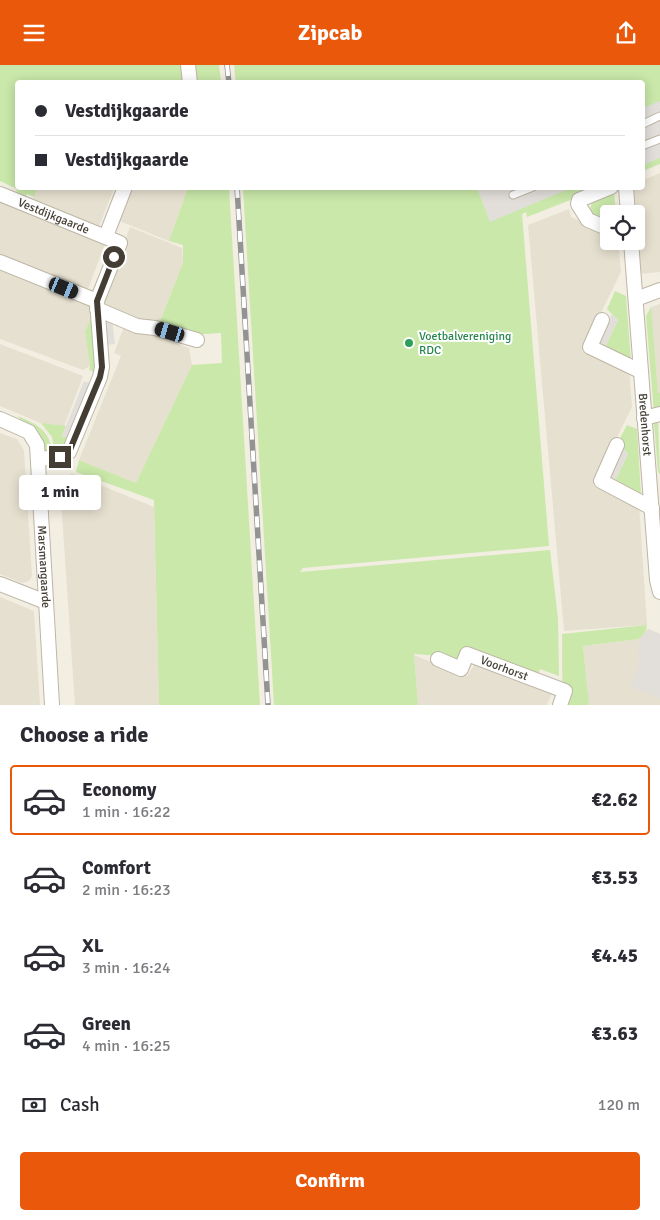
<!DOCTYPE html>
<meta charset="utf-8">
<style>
:root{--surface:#fff;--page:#f7f7f7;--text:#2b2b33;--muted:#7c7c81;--line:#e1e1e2;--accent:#ea580c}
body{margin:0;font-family:Signika,sans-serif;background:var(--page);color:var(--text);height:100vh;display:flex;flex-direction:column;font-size:19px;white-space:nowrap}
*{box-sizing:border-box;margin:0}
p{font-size:16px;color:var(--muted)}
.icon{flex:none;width:28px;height:28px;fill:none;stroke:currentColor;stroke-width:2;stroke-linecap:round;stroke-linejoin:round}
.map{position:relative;height:640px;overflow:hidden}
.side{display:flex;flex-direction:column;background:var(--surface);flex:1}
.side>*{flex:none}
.hud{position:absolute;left:15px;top:15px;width:630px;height:110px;border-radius:5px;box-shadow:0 2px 12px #0003;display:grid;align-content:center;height:110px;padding:0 20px;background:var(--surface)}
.tools{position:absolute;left:600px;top:140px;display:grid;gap:10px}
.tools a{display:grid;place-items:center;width:45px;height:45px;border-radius:5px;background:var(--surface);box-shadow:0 2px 12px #0003;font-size:25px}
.end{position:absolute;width:22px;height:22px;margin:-11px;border:6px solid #433d33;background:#fff;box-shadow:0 0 0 2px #fff}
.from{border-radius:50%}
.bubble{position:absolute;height:35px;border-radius:5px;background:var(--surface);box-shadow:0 2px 12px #0003;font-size:16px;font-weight:700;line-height:35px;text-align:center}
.car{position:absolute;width:15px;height:30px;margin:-15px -8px;border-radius:6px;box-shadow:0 0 4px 1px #0007;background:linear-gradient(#222 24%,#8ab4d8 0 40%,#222 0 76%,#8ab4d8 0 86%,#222 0)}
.hud b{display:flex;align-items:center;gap:18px;height:48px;font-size:19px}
.hud b+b{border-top:1px solid var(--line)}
.hud i{width:12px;height:12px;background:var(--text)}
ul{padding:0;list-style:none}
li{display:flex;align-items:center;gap:15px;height:70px;margin:0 10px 8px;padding:0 10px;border:2px solid transparent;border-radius:5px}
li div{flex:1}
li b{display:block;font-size:19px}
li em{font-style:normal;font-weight:700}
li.on{border-color:var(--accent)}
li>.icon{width:45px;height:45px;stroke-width:1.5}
h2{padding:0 20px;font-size:22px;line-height:60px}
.pay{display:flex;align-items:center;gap:12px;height:55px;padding:0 20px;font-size:19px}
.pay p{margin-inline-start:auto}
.primary-button{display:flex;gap:10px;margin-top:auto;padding:10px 20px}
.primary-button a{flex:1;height:58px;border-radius:5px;background:var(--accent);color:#fff;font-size:20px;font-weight:700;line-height:58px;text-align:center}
header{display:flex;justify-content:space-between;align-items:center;height:65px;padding:0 20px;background:var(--accent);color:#fff;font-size:22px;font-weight:700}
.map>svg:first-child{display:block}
</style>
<header><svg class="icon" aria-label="menu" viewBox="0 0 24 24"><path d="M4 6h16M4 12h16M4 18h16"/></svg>Zipcab<svg class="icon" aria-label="share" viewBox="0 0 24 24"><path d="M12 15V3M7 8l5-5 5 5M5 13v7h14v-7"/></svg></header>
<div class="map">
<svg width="660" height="640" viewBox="0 0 660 640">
<rect width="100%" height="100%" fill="#f2eee2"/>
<g fill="#e6e0d0">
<polygon points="660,108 660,207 641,209 634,123 642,122 643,115"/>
<polygon points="37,123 114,123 98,164 32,137"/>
<polygon points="129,123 188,123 169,176 117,155"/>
<polygon points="0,134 106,176 87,227 0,193"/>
<polygon points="569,144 571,152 609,169 609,176 618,176 621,207 582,286 629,304 632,342 593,420 639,439 647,560 564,566 528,160"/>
<polygon points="130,162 182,183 183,198 159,259 145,259 100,241"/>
<polygon points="0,201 90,237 93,248 85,267 90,301 83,305 0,274"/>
<polygon points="660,239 660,328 658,328 651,248 651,242"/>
<polygon points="125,259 189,283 192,300 136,418 79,395 121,291 114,288"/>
<polygon points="0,279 83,311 62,367 0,341"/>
<polygon points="0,368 17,374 24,386 32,511 29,516 22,518 0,509"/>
<polygon points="71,408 154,442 159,640 75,640 61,435"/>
<polygon points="0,532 34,546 40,640 0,640"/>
<polygon points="648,564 660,569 660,640 589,640 583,581 639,574"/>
<polygon points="414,590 467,611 477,596 553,625 547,640 418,640"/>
</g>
<g fill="#c9e8a9">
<polygon points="0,0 185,0 186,17 18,18 18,122 37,123 34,132 27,129 25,132 16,128 17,124 0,116"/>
<polygon points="193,0 219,0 221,17 193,17"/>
<polygon points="234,0 660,0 660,99 643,106 642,18 236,18"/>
<polygon points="188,123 229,123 260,640 159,640 154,435 76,407 79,395 136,418 192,300 222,298 221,268 189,270 159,259 183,198 183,180 169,176"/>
<polygon points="243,123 601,123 527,152 526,147 522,149 549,481 303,503 300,507 550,485 558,554 559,611 540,604 538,611 464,582 458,598 440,591 414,589 418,640 274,640"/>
<polygon points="614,127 616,149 609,149 609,159 589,150 592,136"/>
<polygon points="615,226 626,231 631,297 604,284 618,255 607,244"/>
<polygon points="651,242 658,328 660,328 660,346 654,348 646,251"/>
<polygon points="92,250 96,308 89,305 90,301 85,267"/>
<path d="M18,351C36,359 50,365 52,387L48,388C39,381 40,372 34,363C29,357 21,358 18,351Z"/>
<polygon points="658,357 660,409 658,407 654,358"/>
<polygon points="41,358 66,361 62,371 69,374 62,385 55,388 52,372"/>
<polygon points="627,360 637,364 641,431 614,418 628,389 618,377"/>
<path d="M647,560L645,569L639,574L583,581L589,640H566C560,617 563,593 562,569Z"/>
</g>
<g fill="#e2dfdb">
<polygon points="660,36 660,93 643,100 643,76 646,74 643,67 643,43"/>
<polygon points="477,123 571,123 490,157"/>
<polygon points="612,249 618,255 604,284 597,280"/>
<polygon points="112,253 115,279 105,280 102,254"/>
<polygon points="84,316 92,319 69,374 62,371"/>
<polygon points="622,382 628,389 614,418 607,415"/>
<polygon points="648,564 660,569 660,633 631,622 638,605 639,574"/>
</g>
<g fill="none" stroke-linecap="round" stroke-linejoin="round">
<defs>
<g id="service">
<polyline points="643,59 660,51"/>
<polyline points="642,81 660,74"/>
<polyline points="513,130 533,122"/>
</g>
<g id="minor">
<polyline points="188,0 190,18"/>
<polyline points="626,122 628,149"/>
<path id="s1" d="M0,129L120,178L97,236L102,302L100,312L69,387L60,392L38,394"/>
<polyline points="609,164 588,155 578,139 579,135 611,122"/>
<polyline points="106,171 125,122"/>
<path id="s2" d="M631,176L657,515L660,527"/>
<polyline points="0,197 97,236"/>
<polyline points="636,234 660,225"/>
<polyline points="97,244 137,261 155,263 197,275"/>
<polyline points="602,255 590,282 640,306"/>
<polyline points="644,353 660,349"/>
<path id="s3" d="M0,354L29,367L37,380L52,640"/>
<polyline points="617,380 601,416 652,443"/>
<polyline points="0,519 46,537"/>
<path id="s4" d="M438,594L461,604L467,589L565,626L560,640"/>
</g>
</defs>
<use href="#service" stroke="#bdb6a5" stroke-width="9"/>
<use href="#minor" stroke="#bdb6a5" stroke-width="16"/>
<use href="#service" stroke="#fff" stroke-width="7"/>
<use href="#minor" stroke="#fff" stroke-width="14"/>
<defs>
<g id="rail">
<polyline points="227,0 229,18"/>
<polyline points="237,122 268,640"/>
</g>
</defs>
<use href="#rail" stroke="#939393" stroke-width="5.5"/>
<use href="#rail" stroke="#fff" stroke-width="4" stroke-dasharray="11" stroke-linecap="butt"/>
</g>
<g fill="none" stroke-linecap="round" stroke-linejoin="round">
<polyline stroke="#433d33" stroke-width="6" points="60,392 69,387 100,312 102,302 97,236 114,192"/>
</g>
<circle fill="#2e9e5b" stroke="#fff" stroke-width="2" cx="409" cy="278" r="5"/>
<g text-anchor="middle" stroke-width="4" stroke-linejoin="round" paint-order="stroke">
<g font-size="12" fill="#433d33" stroke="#fff">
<text dy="4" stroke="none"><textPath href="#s1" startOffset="58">Vestdijkgaarde</textPath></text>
<text dy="4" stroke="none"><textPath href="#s2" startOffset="184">Bredenhorst</textPath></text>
<text dy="4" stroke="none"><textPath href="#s3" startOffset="169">Marsmangaarde</textPath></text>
<text dy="4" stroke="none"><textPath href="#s4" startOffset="81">Voorhorst</textPath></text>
</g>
<g font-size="12" fill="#27864d" stroke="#fff" text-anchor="start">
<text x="419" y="275">Voetbalvereniging<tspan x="419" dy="14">RDC</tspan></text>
</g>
</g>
</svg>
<div class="tools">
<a><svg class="icon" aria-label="locate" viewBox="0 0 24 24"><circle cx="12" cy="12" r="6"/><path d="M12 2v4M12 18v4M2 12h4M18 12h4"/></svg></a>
</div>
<i class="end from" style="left:114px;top:192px"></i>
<i class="end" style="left:60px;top:392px"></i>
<div class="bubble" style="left:19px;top:410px;width:82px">1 min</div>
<i class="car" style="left:64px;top:223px;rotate:112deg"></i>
<i class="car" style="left:170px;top:267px;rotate:287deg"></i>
<div class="hud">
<b><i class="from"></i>Vestdijkgaarde</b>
<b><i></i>Vestdijkgaarde</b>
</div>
</div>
<section class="side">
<h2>Choose a ride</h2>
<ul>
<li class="on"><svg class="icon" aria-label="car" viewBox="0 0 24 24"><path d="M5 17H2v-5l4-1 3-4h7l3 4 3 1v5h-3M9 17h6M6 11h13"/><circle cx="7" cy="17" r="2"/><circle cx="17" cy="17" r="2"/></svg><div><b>Economy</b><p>1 min · 16:22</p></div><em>€2.62</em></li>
<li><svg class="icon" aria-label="car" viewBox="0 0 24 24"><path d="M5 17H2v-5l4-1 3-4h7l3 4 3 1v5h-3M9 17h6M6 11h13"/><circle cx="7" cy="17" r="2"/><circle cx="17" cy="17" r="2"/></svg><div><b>Comfort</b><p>2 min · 16:23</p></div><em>€3.53</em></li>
<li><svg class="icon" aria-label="car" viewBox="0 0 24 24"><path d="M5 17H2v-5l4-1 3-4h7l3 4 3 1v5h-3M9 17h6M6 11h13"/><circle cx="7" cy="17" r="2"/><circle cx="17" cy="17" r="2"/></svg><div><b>XL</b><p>3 min · 16:24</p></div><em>€4.45</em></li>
<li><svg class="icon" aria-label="car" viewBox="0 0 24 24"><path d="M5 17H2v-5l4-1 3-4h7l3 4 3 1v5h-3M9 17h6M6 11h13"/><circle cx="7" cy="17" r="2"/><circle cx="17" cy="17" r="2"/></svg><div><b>Green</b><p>4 min · 16:25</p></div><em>€3.63</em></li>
</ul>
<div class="pay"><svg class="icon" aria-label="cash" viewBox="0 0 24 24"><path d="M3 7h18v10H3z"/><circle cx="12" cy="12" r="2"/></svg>Cash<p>120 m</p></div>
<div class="primary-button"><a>Confirm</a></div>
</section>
